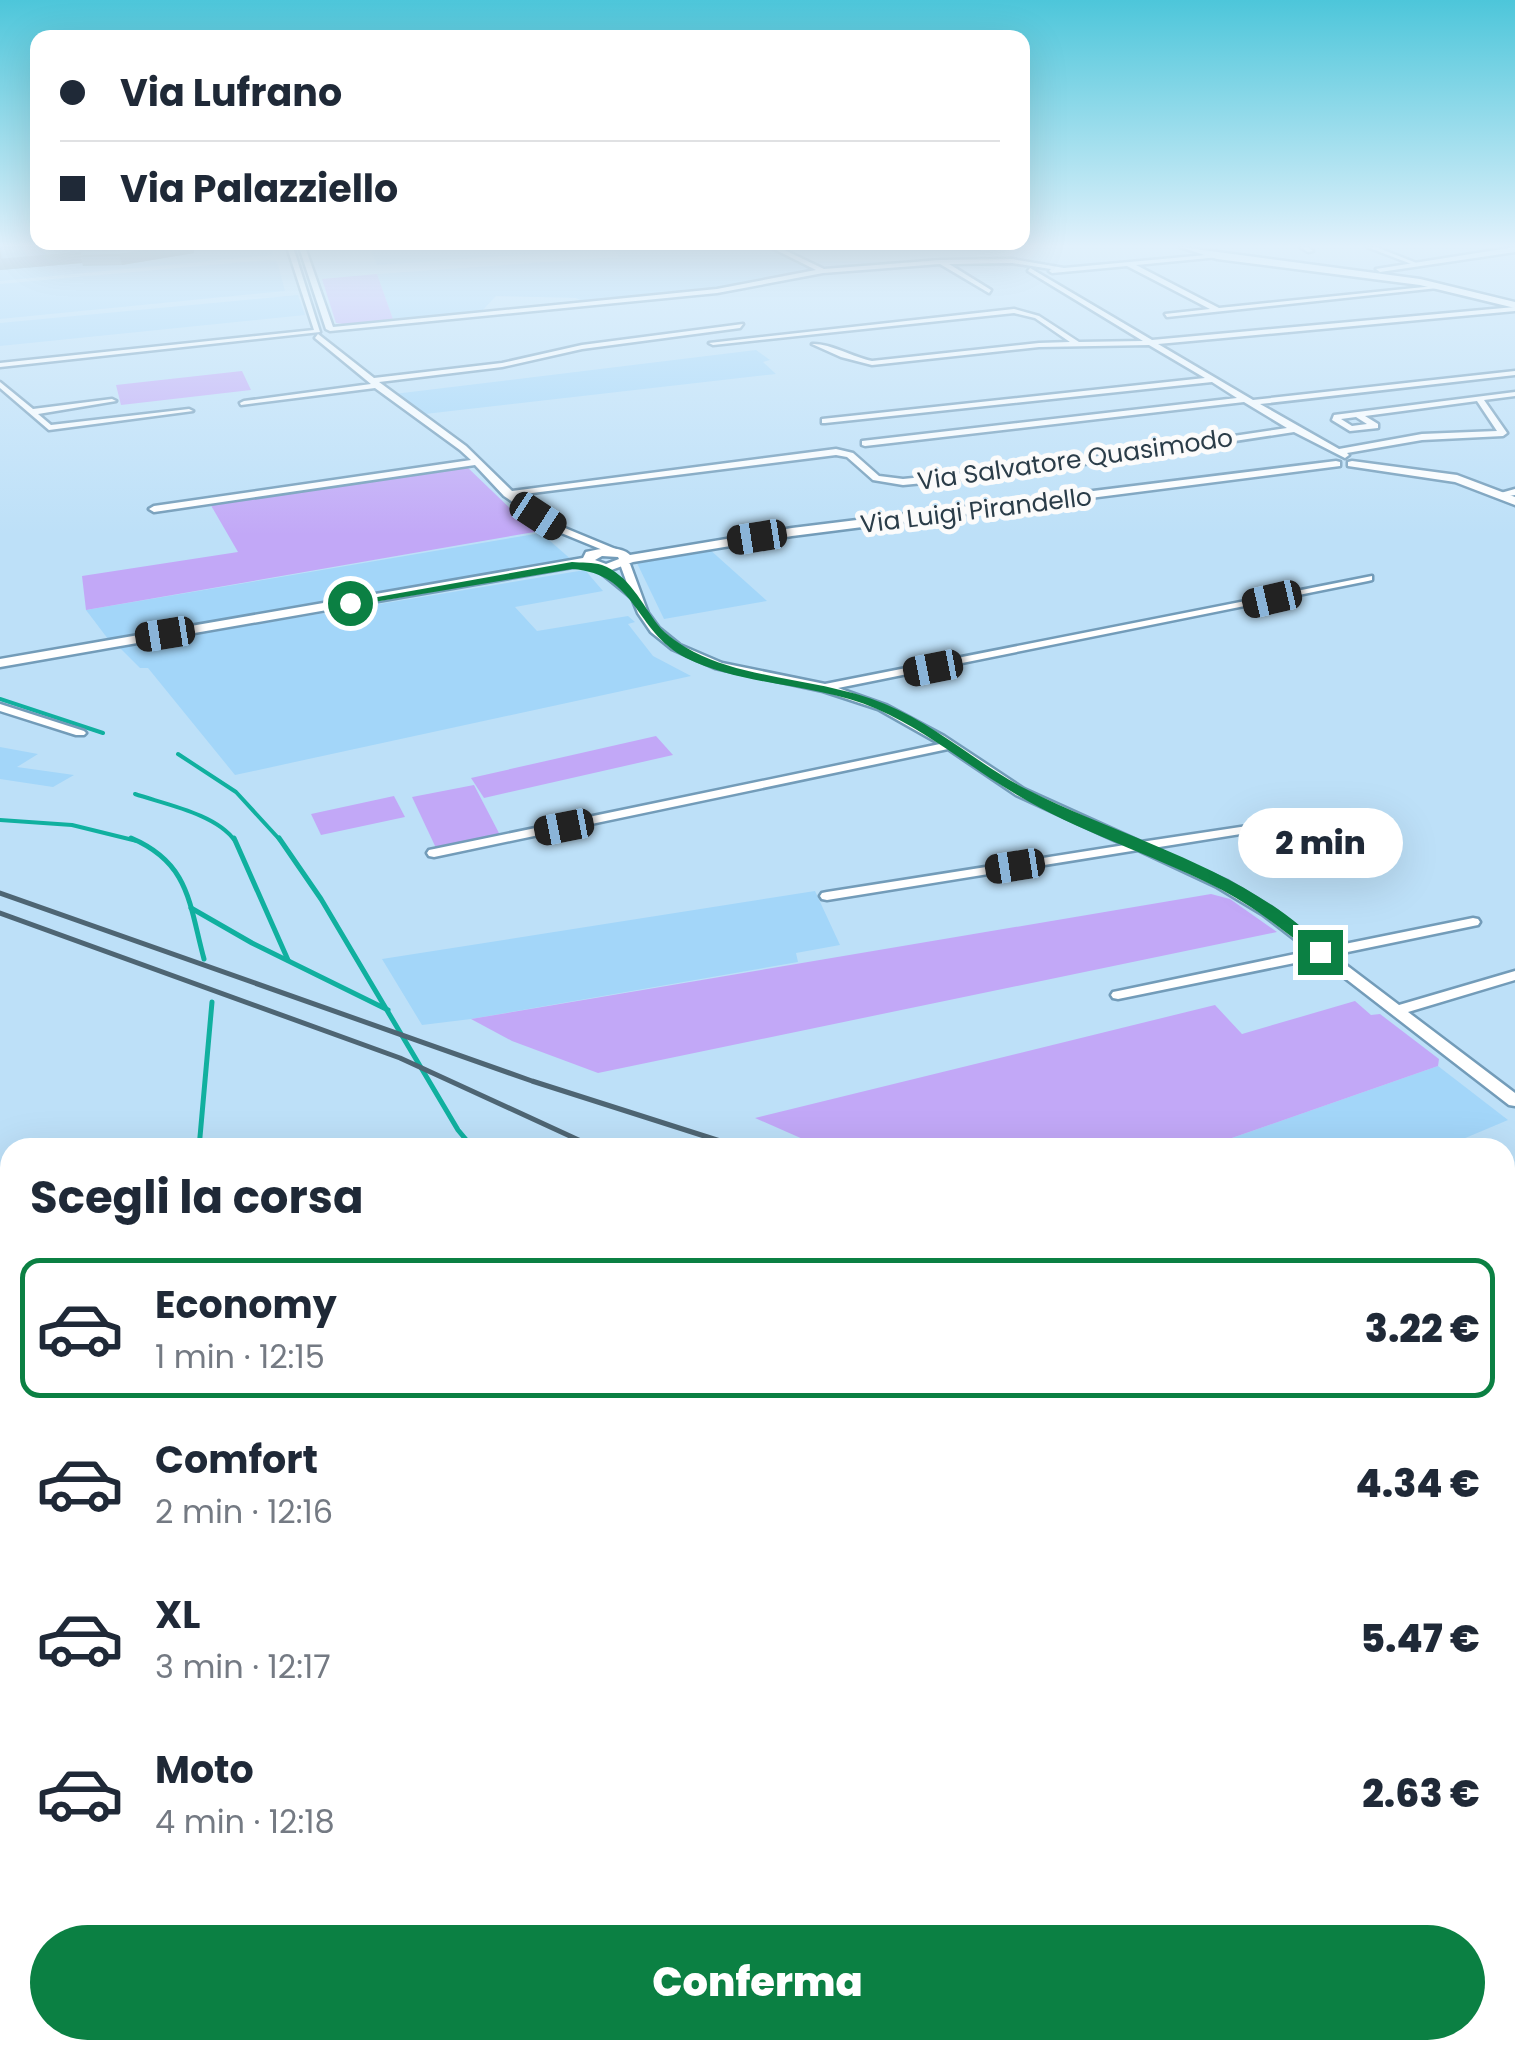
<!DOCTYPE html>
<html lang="it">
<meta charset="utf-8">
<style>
:root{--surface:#fff;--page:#f2f2f3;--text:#1f2937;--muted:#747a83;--line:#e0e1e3;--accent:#0b8043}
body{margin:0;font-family:Poppins,sans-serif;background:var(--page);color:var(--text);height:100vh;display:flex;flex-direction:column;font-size:38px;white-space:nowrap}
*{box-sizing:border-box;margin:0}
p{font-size:32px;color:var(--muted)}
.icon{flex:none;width:55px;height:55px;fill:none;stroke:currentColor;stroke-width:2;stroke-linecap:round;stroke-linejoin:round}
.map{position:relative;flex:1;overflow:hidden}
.panel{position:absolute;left:0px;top:1138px;width:1515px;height:922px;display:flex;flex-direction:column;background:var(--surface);border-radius:30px 30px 0 0;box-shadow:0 10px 40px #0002}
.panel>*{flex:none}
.guide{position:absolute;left:30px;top:30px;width:1000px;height:220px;border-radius:20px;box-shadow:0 10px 40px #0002;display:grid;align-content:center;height:220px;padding:0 30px;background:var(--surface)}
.end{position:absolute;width:45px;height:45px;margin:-22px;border:12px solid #0b8043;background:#fff;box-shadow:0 0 0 5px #fff}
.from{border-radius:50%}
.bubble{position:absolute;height:70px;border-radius:35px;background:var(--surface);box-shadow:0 10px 40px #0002;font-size:32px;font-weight:800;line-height:70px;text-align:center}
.car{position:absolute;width:30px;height:60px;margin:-30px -15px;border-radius:12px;box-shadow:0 0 8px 2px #0007;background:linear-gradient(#222 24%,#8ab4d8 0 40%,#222 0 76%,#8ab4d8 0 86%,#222 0)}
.guide b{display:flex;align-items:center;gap:35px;height:95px;font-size:38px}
.guide b+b{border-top:2px solid var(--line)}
.guide i{width:25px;height:25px;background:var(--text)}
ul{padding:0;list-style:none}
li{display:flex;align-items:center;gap:30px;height:140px;margin:0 20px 15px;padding:0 10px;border:5px solid transparent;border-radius:20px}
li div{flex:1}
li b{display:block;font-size:38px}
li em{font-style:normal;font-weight:800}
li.active{border-color:var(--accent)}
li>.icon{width:90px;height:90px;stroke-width:1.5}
h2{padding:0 30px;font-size:45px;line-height:120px}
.button{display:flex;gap:20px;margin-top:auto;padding:20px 30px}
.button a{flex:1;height:115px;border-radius:60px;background:var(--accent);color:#fff;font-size:40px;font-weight:800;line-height:115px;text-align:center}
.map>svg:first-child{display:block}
</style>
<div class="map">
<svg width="1515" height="2059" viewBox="0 0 1515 2059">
<rect width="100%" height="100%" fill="#bde0f8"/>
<g fill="#a3d6f9">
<polygon points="0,247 273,247 273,255 0,281"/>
<polygon points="370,247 591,247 592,250 377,265"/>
<polygon points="612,247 766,247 814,271 706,291 584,302 576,298 496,296 480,313 394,322 377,274 619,257"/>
<polygon points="268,260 277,261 285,291 0,319 0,284"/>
<polygon points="298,295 305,315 0,346 0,323"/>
<polygon points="756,350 770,360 763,362 776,374 425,414 394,394"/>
<polygon points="541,533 574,562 108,639 86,610"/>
<polygon points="708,548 767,601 664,619 635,559"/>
<polygon points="585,570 603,591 515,607 537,631 628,616 635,622 628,624 653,656 691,676 235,775 148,668 140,668 119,647"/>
<polygon points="0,747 38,754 17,767 74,775 53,787 0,779"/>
<polygon points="815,891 840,945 796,953 798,962 471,1019 422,1025 382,959"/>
<polygon points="1438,1066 1508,1120 1444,1147 1206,1147"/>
</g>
<g fill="#c2a8f7">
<polygon points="377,274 394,322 357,326 336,323 322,279"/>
<polygon points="242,371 251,390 121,405 116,385"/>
<polygon points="465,465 514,512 546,530 86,610 82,576 238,552 209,502"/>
<polygon points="656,736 673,755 484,798 471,778"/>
<polygon points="474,785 500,835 436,848 412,797"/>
<polygon points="394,796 405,817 321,835 311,814"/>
<polygon points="1211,894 1230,899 1277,932 598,1073 512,1041 471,1019"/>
<polygon points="1355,1001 1371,1015 1380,1014 1439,1059 1438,1066 1206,1147 821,1147 755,1118 1215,1005 1242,1034"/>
</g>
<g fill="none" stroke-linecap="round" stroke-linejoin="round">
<g stroke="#10b09f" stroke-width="4">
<polyline points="0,699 103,733"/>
<polyline points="178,754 236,792 281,841"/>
<path d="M135,794C164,804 217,814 235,841"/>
<polyline points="0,820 72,825 137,841"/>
</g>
<g stroke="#10b09f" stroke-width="5">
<path d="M131,838C190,863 189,904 204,959"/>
<polyline points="234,838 288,960"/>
<polyline points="279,838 321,899 458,1130 473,1148"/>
<polyline points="191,908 252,943 388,1010"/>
<polyline points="199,1148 212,1002"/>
</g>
<g stroke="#10b09f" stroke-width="8">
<polyline points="0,1658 10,1642"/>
<polyline points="1202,2050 1210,2059"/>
</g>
<defs>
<g id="street">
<polygon points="287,247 293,247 320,332 0,367 0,363 314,330"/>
<polygon points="299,247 305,247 333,327 717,289 816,270 770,247 778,247 824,269 941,260 1012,259 1064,268 1217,254 1219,257 1136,265 1219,308 1444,285 1447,287 1167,317 1165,314 1210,309 1127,266 1052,273 1049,271 1051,269 1012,263 949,264 991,290 989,293 940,264 823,273 717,293 330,331 326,329"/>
<polygon points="1300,247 1308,247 1313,251 1308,252"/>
<polygon points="1367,247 1376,247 1419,264 1414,265"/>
<path d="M1030,268L1152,340L1515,307V311L1158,344L1253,400L1515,371V375L1260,404L1339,449L1422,434L1497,431L1477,401L1365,416L1378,424V428L1350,431L1332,420L1334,415L1515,392V396L1484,400L1507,433L1503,436L1422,440L1347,453L1349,455L1345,458L1294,432L1025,473L903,485L873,480L847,457L836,455L516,495L560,526L618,550L620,552L615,555L554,530L504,496L475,465L154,512L149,509L154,506L471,460L460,450L375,388L241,405L240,403L244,401L371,384L315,338L318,334L374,378L502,363L582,345L743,324L740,328L582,349L502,367L379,382L466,446L512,491L836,449L853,453L879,476L903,479L1025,467L1287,428L1244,402L865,446L862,445V441L1237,398L1212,382L825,423H822V419L1205,378L1149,345L1039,347L872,365L841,357L812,344C829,343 853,357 872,361L1039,343L1070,342L1035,318L1014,313L713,345L709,343L1014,309L1039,316L1079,342L1143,341L1028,271ZM1356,417L1367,424L1352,426L1341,419Z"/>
<polygon points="0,382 33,409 112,399 116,401 38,414 51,425 189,409 193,411 49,430 0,388"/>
<polygon points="1515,489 1515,495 1502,497 1497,494"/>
<polygon points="625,561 630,564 648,613 659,628 680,645 722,663 825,684 1372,576 1372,580 1368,581 838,688 886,705 944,736 1024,789 1141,842 1320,815 1320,821 1316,822 1153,848 1227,881 1272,908 1325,948 1473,918 1478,919 1480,922 1478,925 1473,926 1333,955 1399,1005 1515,971 1515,980 1408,1012 1515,1093 1515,1106 1509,1105 1319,958 1118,999 1113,998 1111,995 1113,992 1118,991 1310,951 1262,914 1217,887 1138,850 827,900 822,899 820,896 822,893 827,892 1125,845 1016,795 948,749 434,857 429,856 427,853 429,850 434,849 940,744 878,709 823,691 715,668 672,649 651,632 638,613 632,598 595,568 603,566 628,586 620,564"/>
<polygon points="0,704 84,731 86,733 84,735 76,735 0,711"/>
</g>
<g id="secondary">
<polygon points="1180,247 1420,279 1515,302 1515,308 1420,285 1217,259"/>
<polygon points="1515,247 1515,252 1380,272 1376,269"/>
<path d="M1336,461L1340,462V466L792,536L633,562L606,572L584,565L0,667V659L583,558L586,552C600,549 619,545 630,555L792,528ZM602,556L618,557L619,559L606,564L595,560Z"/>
<polygon points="1352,461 1457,475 1515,497 1515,505 1455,482 1348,466 1348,462"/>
</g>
</defs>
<use href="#street" stroke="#739cb9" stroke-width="5"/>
<use href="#secondary" stroke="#739cb9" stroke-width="5"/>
<use href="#street" fill="#fff" fill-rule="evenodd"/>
<use href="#secondary" fill="#fff" fill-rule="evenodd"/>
<g stroke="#4e6573" stroke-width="5">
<polyline points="0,893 532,1081 742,1148"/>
<polyline points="0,913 400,1058 596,1148"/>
</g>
<polyline stroke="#4e6573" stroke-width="6" points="1505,1399 1515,1401"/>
<polyline stroke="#4e6573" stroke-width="8" points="1505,1821 1515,1830"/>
</g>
<polygon fill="#6b8ea7" points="0,247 194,253 122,265 83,266 82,263 0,270"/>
<g fill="#577488">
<polygon points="170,247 194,247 194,253 122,265 119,255"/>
<polygon points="80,253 82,263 0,270 0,260"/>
</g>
<polygon fill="#7ca5c2" stroke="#577488" stroke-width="2.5" points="0,247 170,247 119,255 80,256 80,253 0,260"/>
<linearGradient id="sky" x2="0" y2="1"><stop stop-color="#4dc6da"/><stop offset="0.46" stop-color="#e1f1fc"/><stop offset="1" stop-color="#e1f1fc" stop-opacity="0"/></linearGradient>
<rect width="1515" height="535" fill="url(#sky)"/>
<path fill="#0b8043" d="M572,562C581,563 593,562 602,565C629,575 642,604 658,625C665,635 683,646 694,652C748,680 825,679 885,704C937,725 978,765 1028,790C1126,840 1250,869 1328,952L1315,955C1283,930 1251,904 1214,886C1149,853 1076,831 1014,793C968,766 927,731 877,709C817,683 745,687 686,658C633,630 638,574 572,569L350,606L344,603Z"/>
<g text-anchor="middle" stroke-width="10" stroke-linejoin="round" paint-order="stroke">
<g font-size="25" fill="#2b3d49" stroke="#fbfbfb">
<text transform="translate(1075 459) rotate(-8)" y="9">Via Salvatore Quasimodo</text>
<text transform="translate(976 510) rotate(-7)" y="9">Via Luigi Pirandello</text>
</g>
</g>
</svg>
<i class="end from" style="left:350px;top:603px"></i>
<i class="end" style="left:1320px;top:952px"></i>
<div class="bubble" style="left:1238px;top:808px;width:165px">2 min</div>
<i class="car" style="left:538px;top:516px;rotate:123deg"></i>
<i class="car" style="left:757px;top:537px;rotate:261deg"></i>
<i class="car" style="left:1272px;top:599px;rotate:257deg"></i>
<i class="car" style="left:165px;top:634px;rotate:261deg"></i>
<i class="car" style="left:933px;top:668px;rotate:259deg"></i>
<i class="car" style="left:564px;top:827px;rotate:259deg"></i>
<i class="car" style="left:1015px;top:866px;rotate:261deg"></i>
<div class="guide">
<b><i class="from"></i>Via Lufrano</b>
<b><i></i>Via Palazziello</b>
</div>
<section class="panel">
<h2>Scegli la corsa</h2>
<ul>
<li class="active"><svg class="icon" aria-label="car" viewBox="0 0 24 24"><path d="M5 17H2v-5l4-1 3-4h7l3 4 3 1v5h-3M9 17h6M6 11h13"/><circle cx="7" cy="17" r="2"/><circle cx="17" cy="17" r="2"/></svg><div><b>Economy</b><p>1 min · 12:15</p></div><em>3.22 €</em></li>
<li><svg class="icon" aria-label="car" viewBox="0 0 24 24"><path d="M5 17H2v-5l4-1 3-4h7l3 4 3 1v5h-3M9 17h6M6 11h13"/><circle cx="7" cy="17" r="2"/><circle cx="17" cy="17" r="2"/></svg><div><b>Comfort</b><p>2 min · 12:16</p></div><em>4.34 €</em></li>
<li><svg class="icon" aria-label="car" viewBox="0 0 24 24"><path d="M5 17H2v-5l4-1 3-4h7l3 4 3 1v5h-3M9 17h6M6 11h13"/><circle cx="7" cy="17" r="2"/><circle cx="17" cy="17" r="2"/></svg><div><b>XL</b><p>3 min · 12:17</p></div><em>5.47 €</em></li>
<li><svg class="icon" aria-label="car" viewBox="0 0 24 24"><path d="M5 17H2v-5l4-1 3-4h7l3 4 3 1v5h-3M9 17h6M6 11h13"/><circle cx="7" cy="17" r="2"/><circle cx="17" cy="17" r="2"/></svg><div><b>Moto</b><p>4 min · 12:18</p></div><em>2.63 €</em></li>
</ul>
<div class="button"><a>Conferma</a></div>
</section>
</div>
